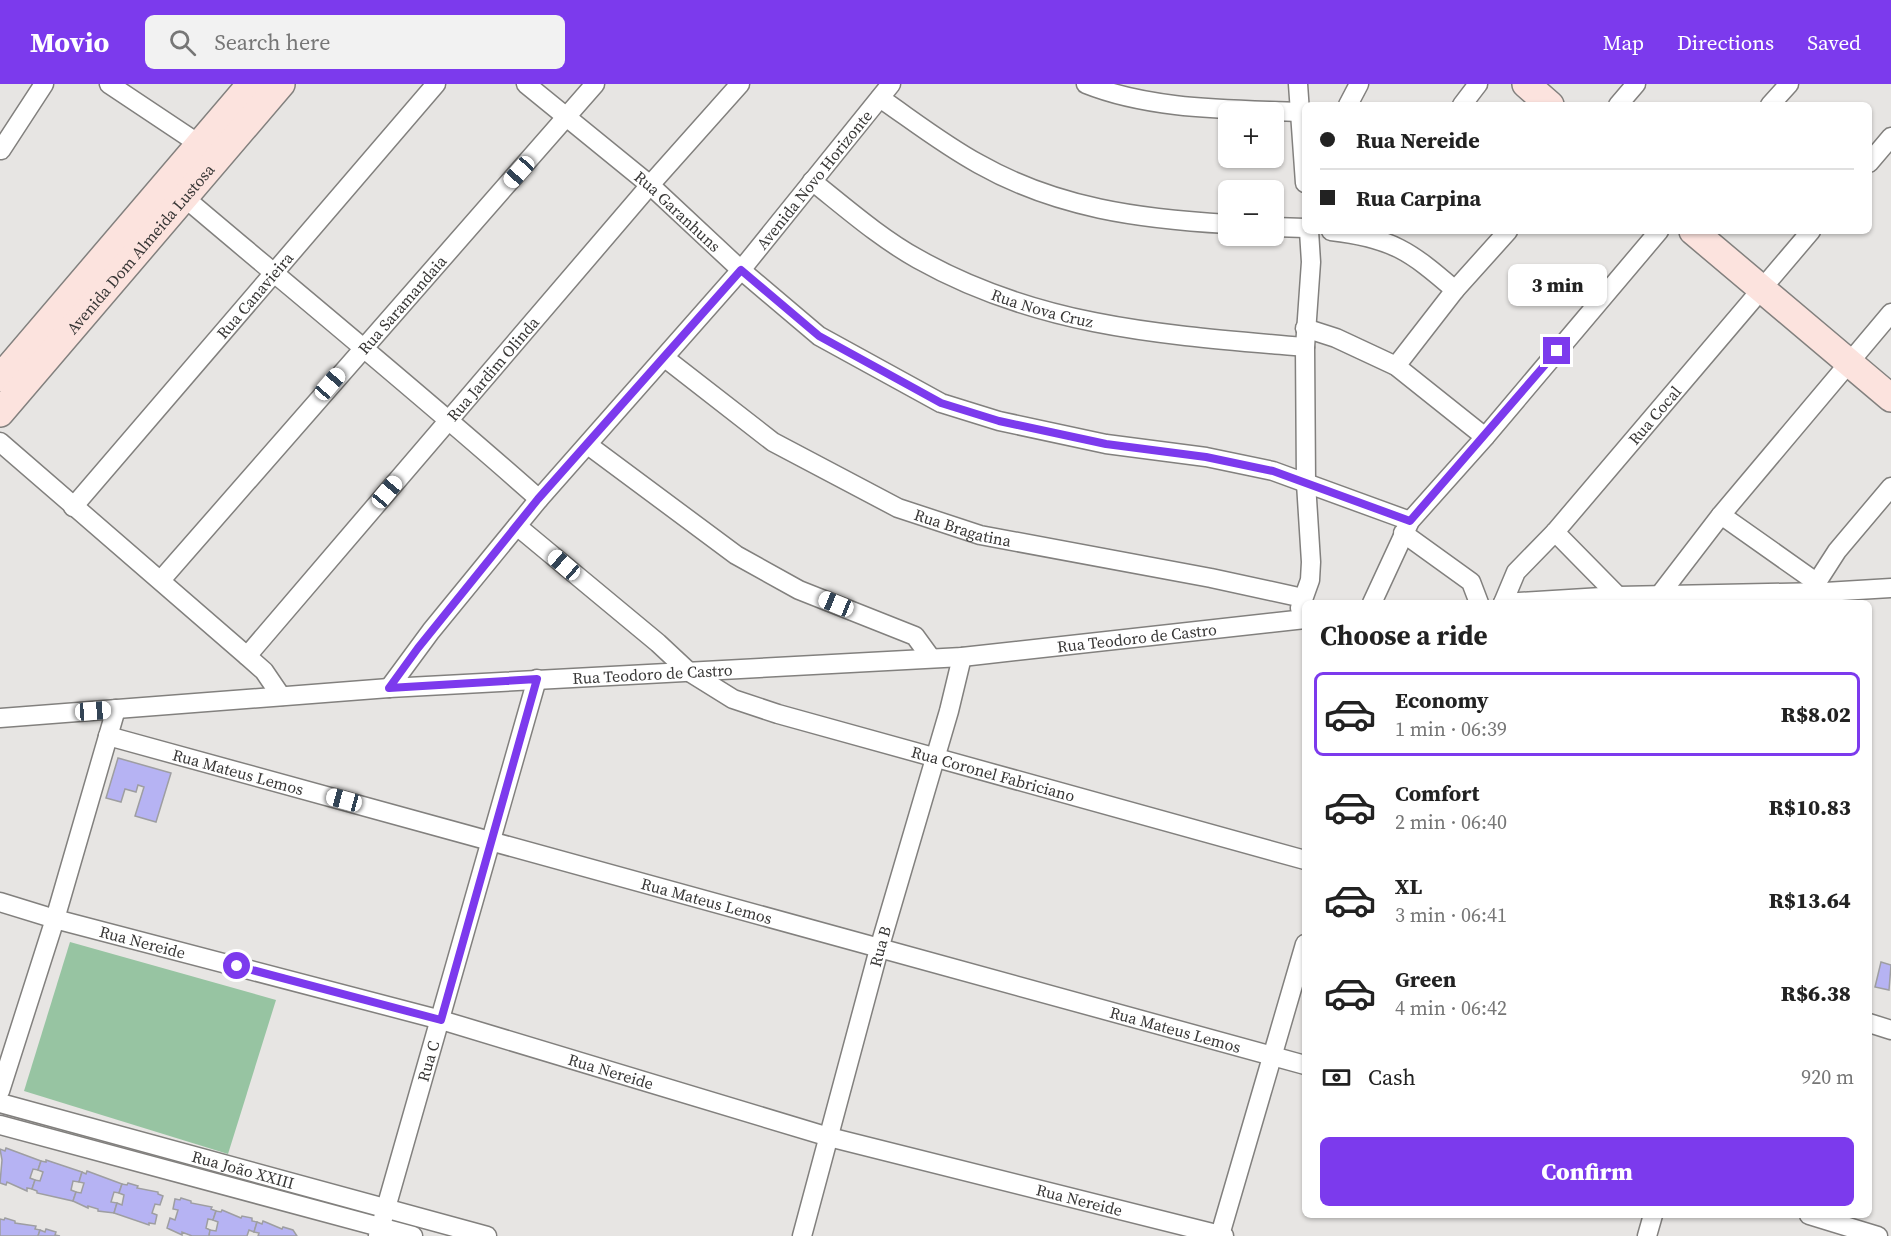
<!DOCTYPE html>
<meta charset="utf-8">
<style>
:root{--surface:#fff;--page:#f2f2f2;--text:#222;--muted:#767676;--line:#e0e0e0;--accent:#7c3aed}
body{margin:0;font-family:"Source Serif 4",serif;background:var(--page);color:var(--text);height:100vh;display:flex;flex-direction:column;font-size:22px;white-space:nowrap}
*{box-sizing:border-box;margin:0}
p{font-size:20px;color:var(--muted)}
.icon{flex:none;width:33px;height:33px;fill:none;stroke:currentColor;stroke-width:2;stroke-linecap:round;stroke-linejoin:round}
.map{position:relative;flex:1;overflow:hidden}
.panel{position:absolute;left:1302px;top:516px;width:570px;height:618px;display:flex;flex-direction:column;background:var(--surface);border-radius:9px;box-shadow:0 2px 4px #0004}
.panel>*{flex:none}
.top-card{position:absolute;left:1302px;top:18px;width:570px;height:132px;border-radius:9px;box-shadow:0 2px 4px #0004;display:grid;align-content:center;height:132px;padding:0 18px;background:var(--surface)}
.controls{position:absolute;left:1218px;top:18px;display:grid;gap:12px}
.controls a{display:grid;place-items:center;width:66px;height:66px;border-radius:9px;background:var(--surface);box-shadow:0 2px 4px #0004;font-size:30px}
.end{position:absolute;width:27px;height:27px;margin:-14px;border:8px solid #7c3aed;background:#fff;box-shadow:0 0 0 3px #fff}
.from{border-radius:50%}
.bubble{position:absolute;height:42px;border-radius:9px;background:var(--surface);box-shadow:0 2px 4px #0004;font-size:20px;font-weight:800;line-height:42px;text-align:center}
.car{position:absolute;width:18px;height:36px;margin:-18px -9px;border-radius:8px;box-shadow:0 0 4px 2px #0007;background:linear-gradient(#fff 24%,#345 0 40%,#fff 0 76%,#345 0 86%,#fff 0)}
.top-card b{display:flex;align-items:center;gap:21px;height:57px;font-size:22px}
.top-card b+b{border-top:2px solid var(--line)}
.top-card i{width:15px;height:15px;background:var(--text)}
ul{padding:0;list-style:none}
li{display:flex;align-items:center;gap:18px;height:84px;margin:0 12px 9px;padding:0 6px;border:3px solid transparent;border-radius:9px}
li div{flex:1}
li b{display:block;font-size:22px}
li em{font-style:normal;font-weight:800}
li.current{border-color:var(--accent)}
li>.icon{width:54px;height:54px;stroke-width:1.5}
h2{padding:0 18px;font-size:27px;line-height:72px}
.pay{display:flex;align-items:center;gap:15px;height:66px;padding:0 18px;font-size:22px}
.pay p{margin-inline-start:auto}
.button{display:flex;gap:12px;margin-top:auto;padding:12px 18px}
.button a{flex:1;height:69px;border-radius:9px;background:var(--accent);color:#fff;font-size:24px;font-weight:800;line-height:69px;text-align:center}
header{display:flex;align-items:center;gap:36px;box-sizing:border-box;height:84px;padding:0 30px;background:var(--accent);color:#fff}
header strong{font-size:28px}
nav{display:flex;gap:33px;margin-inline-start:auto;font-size:21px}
.search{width:420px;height:54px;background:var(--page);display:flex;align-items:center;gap:15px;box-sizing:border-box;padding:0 21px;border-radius:9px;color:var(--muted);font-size:22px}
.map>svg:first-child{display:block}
</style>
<header>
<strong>Movio</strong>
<div class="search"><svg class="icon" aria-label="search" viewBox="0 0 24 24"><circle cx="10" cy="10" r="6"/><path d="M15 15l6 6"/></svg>Search here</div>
<nav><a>Map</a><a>Directions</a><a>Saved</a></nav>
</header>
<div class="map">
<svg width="1891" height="1152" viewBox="0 0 1891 1152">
<rect width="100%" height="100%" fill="#e7e5e3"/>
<polygon fill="#97c4a2" points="70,858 276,916 228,1070 24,1007"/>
<g fill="#b6b3f3" stroke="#9e9ea1" stroke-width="1.5">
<polygon points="118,674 171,689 156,738 135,732 144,703 138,701 136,708 125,705 121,718 106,714"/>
<polygon points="1881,878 1891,881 1889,906 1875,903"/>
<polygon points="6,1064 41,1077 38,1086 33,1085 30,1094 35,1096 32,1105 27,1104 27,1107 7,1098 6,1101 0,1099 2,1076 0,1065 5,1067"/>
<polygon points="46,1076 82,1088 79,1098 73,1097 71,1106 76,1108 73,1117 37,1109 37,1107 32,1105 35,1096 40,1097 43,1088 38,1086 41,1077 46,1078"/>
<polygon points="87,1087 122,1100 119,1109 114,1108 111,1118 117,1119 114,1129 98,1127 98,1125 88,1122 88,1124 73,1117 76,1108 81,1109 84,1099 79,1098 82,1088 86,1090"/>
<polygon points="128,1099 138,1102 137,1104 158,1108 158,1110 163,1112 160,1121 155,1120 152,1129 157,1131 155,1140 149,1139 149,1141 114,1129 117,1119 122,1121 124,1111 119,1109 122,1100 127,1101"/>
<polygon points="181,1114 191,1117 191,1119 212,1123 211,1125 216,1127 213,1136 208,1135 206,1144 210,1146 209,1152 192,1152 182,1148 182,1151 167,1144 170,1134 175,1136 178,1126 173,1125 175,1115 180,1116"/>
<polygon points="222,1126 241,1134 242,1132 252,1134 252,1137 257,1138 254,1148 249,1146 247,1152 209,1152 210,1146 216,1147 218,1138 213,1136 216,1127 221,1128"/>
<polygon points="5,1134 15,1137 15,1139 36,1142 35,1145 40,1146 38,1152 0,1152 0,1135 4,1136"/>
<polygon points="263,1137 282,1145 283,1143 293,1146 297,1152 258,1152 259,1149 254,1148 257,1138 262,1140"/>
<polygon points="46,1145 56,1148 55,1151 60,1152 38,1152 40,1146 45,1148"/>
</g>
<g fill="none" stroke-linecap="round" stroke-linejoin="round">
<defs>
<g id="street">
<polyline points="109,0 199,60"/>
<path id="s1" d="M526,0L650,101L741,186L819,252L941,319L999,337L1106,360L1206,373L1273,387L1410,437"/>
<path d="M1086,0C1151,26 1229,25 1298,28"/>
<polyline points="1298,0 1305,99"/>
<path d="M880,14C912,36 944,61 979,80C1057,124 1140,135 1228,140"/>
<polyline points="1348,21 1359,0"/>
<polyline points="1462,21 1478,0"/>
<polyline points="1618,21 1636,0"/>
<polyline points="1770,21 1789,0"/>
<polyline points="1,66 44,0"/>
<polyline points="1869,79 1891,53"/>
<path id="s2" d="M812,97C846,124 880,154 918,175C1041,244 1167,251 1305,263"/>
<path d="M185,114C303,214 423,312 539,415"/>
<polyline points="1274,143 1305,144"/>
<path d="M1331,147C1392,154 1410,167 1455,206"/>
<polyline points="1305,244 1336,254 1396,282 1485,353"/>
<path id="s3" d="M665,274L773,358L898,424L980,451L1211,494L1303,514"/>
<polyline points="1396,282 1455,206 1508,147"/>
<polyline points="0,358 247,572 264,587 281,612"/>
<polyline points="588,361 736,471 799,506 915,552 931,574"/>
<path id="s4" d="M73,423L436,0"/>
<polyline points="1721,431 1816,498"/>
<path id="s5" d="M517,442L658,559L688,587L733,615L778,630L1305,776"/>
<polyline points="1555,448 1618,512"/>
<polyline points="1403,449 1471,498 1479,519"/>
<path id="s6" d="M161,496L595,0"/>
<polyline points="1810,509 1837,467 1891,403"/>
<polyline points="1658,513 1721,431 1891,229"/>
<polyline points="1372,519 1410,437 1485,353 1659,147"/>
<path id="s7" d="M1503,519L1516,488L1555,448L1811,147"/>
<polyline points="1503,519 1618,512 1825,508 1891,504"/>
<polyline points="1300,524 1310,496 1311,478 1306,399 1305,263 1311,178 1309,147"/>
<path id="s8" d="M247,572L650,101L740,0"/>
<path id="s9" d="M389,604L431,547L539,415L741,186L891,0"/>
<path id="s10" d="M0,634L389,604L962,573L1305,535"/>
<path id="s11" d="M108,652L1305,981"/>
<path id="s12" d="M0,818L55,835L441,936L829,1053L1224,1152"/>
<polyline points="1869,939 1891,946"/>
<polyline points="0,1007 55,835 116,625"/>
<path id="s13" d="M0,1019L487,1152"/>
<polyline points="0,1041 413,1152"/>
<polyline points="1809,1131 1878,1152"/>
<polyline points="1220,1151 1305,860"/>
<path id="s14" d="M378,1152L537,595"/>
<path id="s15" d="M802,1152L879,865L949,627L962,573"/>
<polyline points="1647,1152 1653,1131"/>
</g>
<g id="secondary">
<polyline points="1526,0 1550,21"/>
<polyline points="1693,147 1891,314"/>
<polyline points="0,294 251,0"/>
<path id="s16" d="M0,329L281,0"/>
</g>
</defs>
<use href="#street" stroke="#82807e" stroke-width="21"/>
<use href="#secondary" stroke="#82807e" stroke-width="30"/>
<use href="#street" stroke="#fff" stroke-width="18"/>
<use href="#secondary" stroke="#fce3de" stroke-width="27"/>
</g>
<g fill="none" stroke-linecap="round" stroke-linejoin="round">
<polyline stroke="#7c3aed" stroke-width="8" points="237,882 441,936 537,595 389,604 418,564 538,415 741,186 819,252 941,319 999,337 1106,360 1206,373 1273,387 1410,437 1557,267"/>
</g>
<g text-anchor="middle" stroke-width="4.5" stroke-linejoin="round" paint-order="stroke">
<g font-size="16" fill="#383736" stroke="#fff">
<text dy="6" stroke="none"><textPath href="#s9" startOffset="663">Avenida Novo Horizonte</textPath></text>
<text dy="6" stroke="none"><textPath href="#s1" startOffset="198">Rua Garanhuns</textPath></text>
<text dy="6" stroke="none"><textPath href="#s16" startOffset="216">Avenida Dom Almeida Lustosa</textPath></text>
<text dy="6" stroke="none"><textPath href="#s4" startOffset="279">Rua Canavieira</textPath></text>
<text dy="6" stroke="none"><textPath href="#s6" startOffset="366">Rua Saramandaia</textPath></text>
<text dy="6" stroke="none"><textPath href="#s2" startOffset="266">Rua Nova Cruz</textPath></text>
<text dy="6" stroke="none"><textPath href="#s8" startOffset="378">Rua Jardim Olinda</textPath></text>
<text dy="6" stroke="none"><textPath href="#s7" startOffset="243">Rua Cocal</textPath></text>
<text dy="6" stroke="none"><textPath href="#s3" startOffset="346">Rua Bragatina</textPath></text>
<text dy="6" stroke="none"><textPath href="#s10" startOffset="1140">Rua Teodoro de Castro</textPath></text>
<text dy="6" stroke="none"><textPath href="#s10" startOffset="654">Rua Teodoro de Castro</textPath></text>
<text dy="6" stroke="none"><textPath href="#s11" startOffset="135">Rua Mateus Lemos</textPath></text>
<text dy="6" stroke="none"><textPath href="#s5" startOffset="548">Rua Coronel Fabriciano</textPath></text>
<text dy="6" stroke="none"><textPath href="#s11" startOffset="621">Rua Mateus Lemos</textPath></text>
<text dy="6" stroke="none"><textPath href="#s12" startOffset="148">Rua Nereide</textPath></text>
<text dy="6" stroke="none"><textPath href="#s15" startOffset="300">Rua B</textPath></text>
<text dy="6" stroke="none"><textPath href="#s11" startOffset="1107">Rua Mateus Lemos</textPath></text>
<text dy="6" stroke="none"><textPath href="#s14" startOffset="182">Rua C</textPath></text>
<text dy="6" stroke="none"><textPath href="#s12" startOffset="634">Rua Nereide</textPath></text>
<text dy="6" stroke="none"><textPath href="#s13" startOffset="252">Rua João XXIII</textPath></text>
<text dy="6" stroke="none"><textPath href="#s12" startOffset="1120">Rua Nereide</textPath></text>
</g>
</g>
</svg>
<div class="controls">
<a>+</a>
<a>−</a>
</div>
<i class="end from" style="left:237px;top:882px"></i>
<i class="end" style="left:1557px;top:267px"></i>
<div class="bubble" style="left:1508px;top:180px;width:99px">3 min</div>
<i class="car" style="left:519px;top:88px;rotate:222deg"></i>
<i class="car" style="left:330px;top:300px;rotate:41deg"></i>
<i class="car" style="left:387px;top:408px;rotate:40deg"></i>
<i class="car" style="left:564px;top:481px;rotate:311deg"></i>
<i class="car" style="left:836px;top:520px;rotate:292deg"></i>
<i class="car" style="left:93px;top:627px;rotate:86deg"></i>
<i class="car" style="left:344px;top:716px;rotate:285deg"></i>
<div class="top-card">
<b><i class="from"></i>Rua Nereide</b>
<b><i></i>Rua Carpina</b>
</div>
<section class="panel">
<h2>Choose a ride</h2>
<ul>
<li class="current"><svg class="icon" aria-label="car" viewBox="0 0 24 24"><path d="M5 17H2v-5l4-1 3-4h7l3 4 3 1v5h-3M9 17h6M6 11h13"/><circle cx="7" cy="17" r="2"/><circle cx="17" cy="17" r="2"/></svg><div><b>Economy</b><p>1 min · 06:39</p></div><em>R$8.02</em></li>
<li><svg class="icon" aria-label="car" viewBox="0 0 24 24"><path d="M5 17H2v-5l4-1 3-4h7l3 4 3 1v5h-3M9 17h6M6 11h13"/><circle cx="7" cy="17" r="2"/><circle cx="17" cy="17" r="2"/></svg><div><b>Comfort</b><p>2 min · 06:40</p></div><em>R$10.83</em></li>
<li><svg class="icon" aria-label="car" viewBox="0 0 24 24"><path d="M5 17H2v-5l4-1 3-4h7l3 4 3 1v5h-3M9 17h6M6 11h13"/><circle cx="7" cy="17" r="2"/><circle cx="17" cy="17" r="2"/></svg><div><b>XL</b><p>3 min · 06:41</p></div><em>R$13.64</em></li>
<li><svg class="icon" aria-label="car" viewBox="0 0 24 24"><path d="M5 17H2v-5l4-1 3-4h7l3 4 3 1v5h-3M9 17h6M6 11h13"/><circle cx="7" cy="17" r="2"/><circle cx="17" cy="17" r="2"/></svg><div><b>Green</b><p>4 min · 06:42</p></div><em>R$6.38</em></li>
</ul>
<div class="pay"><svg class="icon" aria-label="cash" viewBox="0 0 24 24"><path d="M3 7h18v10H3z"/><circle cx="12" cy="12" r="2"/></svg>Cash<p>920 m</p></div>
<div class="button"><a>Confirm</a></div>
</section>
</div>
